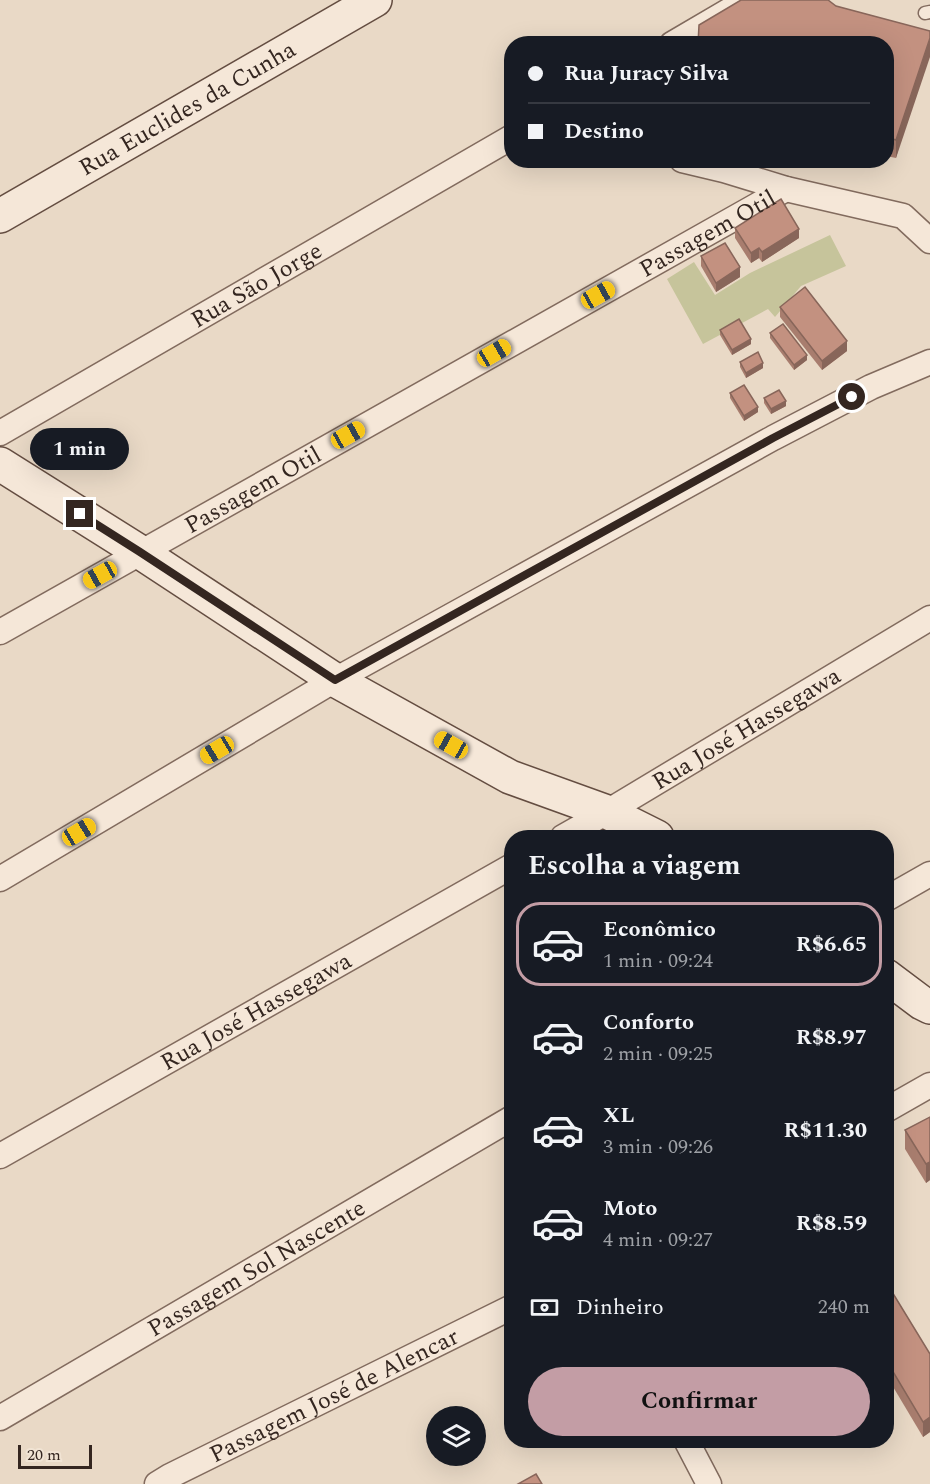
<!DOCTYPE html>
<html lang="pt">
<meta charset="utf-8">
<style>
:root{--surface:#171b24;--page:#20242c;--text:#f1f3f6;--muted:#9ea1a6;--line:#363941;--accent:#c39da5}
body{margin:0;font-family:Spectral,serif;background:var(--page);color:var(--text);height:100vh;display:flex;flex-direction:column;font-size:22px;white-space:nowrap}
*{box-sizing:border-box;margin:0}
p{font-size:20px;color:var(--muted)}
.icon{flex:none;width:33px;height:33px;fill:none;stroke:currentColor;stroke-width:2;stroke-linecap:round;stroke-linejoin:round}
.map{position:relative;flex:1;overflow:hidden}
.sheet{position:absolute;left:504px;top:830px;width:390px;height:618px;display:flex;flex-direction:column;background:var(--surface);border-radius:24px;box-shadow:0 6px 24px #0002}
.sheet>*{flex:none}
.top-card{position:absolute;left:504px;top:36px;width:390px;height:132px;border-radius:24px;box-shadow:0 6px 24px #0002;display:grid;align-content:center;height:132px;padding:0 24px;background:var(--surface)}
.tools{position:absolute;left:426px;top:1406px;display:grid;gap:12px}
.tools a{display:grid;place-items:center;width:60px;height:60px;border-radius:50%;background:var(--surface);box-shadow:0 6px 24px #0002;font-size:30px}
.scale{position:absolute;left:18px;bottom:15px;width:74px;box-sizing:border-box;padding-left:6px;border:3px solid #342620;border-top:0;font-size:16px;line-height:21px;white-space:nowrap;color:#342620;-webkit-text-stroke:4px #f1e4d4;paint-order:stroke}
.end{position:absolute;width:27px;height:27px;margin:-14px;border:8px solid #342620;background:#fff;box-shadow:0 0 0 3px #fff}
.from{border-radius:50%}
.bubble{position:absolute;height:42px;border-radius:21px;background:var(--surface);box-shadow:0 6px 24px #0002;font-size:20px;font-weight:700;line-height:42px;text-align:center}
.car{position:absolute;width:18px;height:36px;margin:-18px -9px;border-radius:8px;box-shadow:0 0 4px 2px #0007;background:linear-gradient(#f5c518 24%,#345 0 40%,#f5c518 0 76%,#345 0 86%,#f5c518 0)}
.top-card b{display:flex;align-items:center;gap:21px;height:57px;font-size:22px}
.top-card b+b{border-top:2px solid var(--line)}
.top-card i{width:15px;height:15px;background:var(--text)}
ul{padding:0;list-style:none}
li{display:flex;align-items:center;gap:18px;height:84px;margin:0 12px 9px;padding:0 12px;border:3px solid transparent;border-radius:24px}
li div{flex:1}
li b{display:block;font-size:22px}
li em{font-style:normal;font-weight:700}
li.active{border-color:var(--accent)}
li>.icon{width:54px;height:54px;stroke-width:1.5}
h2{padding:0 24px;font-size:27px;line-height:72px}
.pay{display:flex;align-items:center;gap:15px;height:66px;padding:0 24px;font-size:22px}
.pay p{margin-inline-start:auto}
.primary-button{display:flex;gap:12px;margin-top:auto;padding:12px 24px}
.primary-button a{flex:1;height:69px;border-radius:36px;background:var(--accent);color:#111;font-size:24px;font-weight:700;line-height:69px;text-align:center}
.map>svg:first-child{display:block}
</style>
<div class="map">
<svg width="930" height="1484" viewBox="0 0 930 1484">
<rect width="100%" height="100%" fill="#e9d9c6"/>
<polygon fill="#c6c49b" points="830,235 846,266 801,286 775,317 768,309 703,344 667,279 694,262 715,295 750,273"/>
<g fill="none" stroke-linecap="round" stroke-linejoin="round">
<defs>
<polyline id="lane" points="925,13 930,12"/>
<g id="street">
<polyline points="672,44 747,0"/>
<polyline points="682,160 724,170 786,189 903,216 930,241"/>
<path id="s1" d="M0,433L512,137"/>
<path id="s2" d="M0,632L786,189"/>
<path id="s3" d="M563,837L607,812L930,618"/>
<polyline points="0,879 335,680 773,438 871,387 930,362"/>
<polyline points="886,899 930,874"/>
<polyline points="886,1110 930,1085"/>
<path id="s4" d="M0,1156L512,866"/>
<path id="s5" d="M0,1418L512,1118"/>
<polyline points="686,1440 709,1484"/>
<path id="s6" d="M157,1484L170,1476L512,1307"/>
</g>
<g id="secondary">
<path id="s7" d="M0,216L375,0"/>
<polyline points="0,464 140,552 335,680 510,777 607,812 657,837"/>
<polyline points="886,976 922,1003 930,1007"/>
</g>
</defs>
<use href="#lane" stroke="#826b5e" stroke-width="15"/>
<use href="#street" stroke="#826b5e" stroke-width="27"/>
<use href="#secondary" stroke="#644d41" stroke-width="36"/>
<use href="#lane" stroke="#f5e7d8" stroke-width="12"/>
<use href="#street" stroke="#f5e7d8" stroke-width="24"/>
<use href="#secondary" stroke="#f5e7d8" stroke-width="33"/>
</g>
<g fill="#a87d6e">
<polygon points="836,6 930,31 896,158 886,156 886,44"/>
<polygon points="735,228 799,238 762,262 759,258 751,263 735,238"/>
<polygon points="701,256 740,277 716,292 701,266"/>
<polygon points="780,307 847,351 822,370 780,317"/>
<polygon points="720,330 751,344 732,355 720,335"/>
<polygon points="770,333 807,360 794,370 770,338"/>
<polygon points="740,362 763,368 746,378 740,367"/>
<polygon points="730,393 758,412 744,421 730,398"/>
<polygon points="764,398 786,406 771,414 764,403"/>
<polygon points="930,1117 930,1180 926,1183 905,1149 905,1130"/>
<polygon points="886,1282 930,1354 930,1432 923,1437 886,1375"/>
</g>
<g fill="#88665a">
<polygon points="930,38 930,57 896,158 896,140"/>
<polygon points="799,229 799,238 762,262 762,252"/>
<polygon points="759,248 759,258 751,263 751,253"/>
<polygon points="740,267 740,277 716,292 716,283"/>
<polygon points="751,339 751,344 732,355 732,350"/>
<polygon points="847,341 847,351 822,370 822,361"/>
<polygon points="807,355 807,360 794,370 794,365"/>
<polygon points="763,363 763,368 746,378 746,373"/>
<polygon points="786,401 786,406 771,414 771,409"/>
<polygon points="758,407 758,412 744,421 744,416"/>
<polygon points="930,1162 930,1180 926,1183 926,1164"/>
<polygon points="930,1417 930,1432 923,1437 923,1422"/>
</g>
<g fill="#c39180" stroke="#88665a" stroke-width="1.5">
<polygon points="741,0 828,0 836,6 930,31 930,38 896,140 886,137 886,44 698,44 699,25"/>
<polygon points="781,199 799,229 762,252 759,248 751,253 735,228"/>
<polygon points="725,243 740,267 716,283 701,256"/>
<polygon points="805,287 847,341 822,361 780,307"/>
<polygon points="739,319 751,339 732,350 720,330"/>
<polygon points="783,324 807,355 794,365 770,333"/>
<polygon points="758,352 763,363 746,373 740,362"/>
<polygon points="744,385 758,407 744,416 730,393"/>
<polygon points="779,390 786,401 771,409 764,398"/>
<polygon points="930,1117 930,1162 926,1164 905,1130"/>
<polygon points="886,1282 930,1354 930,1417 923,1422 886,1360"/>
<polygon points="536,1474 542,1484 518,1484"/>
</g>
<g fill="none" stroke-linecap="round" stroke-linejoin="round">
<polyline stroke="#342620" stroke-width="8" points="80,514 140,552 335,680 773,438 852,397"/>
</g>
<g text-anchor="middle" stroke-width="4.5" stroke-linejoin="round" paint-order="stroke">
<g font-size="24" fill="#342620" stroke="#f1e4d4">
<text dy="8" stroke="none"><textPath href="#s7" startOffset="216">Rua Euclides da Cunha</textPath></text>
<text dy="8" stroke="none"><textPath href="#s2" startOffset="812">Passagem Otil</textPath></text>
<text dy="8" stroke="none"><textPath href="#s1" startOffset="296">Rua São Jorge</textPath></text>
<text dy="8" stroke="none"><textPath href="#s2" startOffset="290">Passagem Otil</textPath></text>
<text dy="8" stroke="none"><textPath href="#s3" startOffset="213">Rua José Hassegawa</textPath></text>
<text dy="8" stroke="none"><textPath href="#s4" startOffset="294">Rua José Hassegawa</textPath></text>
<text dy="8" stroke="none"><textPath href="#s5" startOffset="297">Passagem Sol Nascente</textPath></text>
<text dy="8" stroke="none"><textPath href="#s6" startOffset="198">Passagem José de Alencar</textPath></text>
</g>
</g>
</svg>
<div class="tools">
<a><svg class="icon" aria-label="layers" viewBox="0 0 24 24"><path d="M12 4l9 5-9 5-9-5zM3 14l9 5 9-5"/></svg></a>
</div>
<div class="scale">20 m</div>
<i class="end from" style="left:852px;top:397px"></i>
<i class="end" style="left:80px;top:514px"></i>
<div class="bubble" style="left:30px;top:428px;width:99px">1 min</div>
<i class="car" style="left:598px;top:295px;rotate:61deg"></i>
<i class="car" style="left:494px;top:353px;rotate:60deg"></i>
<i class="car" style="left:348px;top:435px;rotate:61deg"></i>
<i class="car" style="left:100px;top:575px;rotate:241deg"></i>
<i class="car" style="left:451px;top:745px;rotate:299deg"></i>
<i class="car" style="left:217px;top:750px;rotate:239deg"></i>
<i class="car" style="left:79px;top:832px;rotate:59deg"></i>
<div class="top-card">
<b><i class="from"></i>Rua Juracy Silva</b>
<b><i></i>Destino</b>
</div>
<section class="sheet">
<h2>Escolha a viagem</h2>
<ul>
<li class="active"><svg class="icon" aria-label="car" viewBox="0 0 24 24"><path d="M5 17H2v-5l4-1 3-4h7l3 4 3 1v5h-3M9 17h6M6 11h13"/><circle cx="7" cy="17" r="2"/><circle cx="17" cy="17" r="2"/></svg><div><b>Econômico</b><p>1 min · 09:24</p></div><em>R$6.65</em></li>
<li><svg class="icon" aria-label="car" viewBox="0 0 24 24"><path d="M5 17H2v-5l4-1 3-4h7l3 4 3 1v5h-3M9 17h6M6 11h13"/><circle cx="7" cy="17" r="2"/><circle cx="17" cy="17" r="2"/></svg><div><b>Conforto</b><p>2 min · 09:25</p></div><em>R$8.97</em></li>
<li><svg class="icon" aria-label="car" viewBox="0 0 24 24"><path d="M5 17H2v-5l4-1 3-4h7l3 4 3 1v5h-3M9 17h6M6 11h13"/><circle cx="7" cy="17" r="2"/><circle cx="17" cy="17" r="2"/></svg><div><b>XL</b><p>3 min · 09:26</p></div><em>R$11.30</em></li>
<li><svg class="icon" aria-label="car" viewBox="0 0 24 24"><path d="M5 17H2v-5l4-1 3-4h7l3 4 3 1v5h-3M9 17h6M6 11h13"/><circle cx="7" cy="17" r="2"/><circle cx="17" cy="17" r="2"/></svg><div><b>Moto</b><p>4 min · 09:27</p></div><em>R$8.59</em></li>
</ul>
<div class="pay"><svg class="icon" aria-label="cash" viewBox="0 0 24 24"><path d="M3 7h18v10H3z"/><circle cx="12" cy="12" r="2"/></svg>Dinheiro<p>240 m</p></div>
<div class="primary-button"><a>Confirmar</a></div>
</section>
</div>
